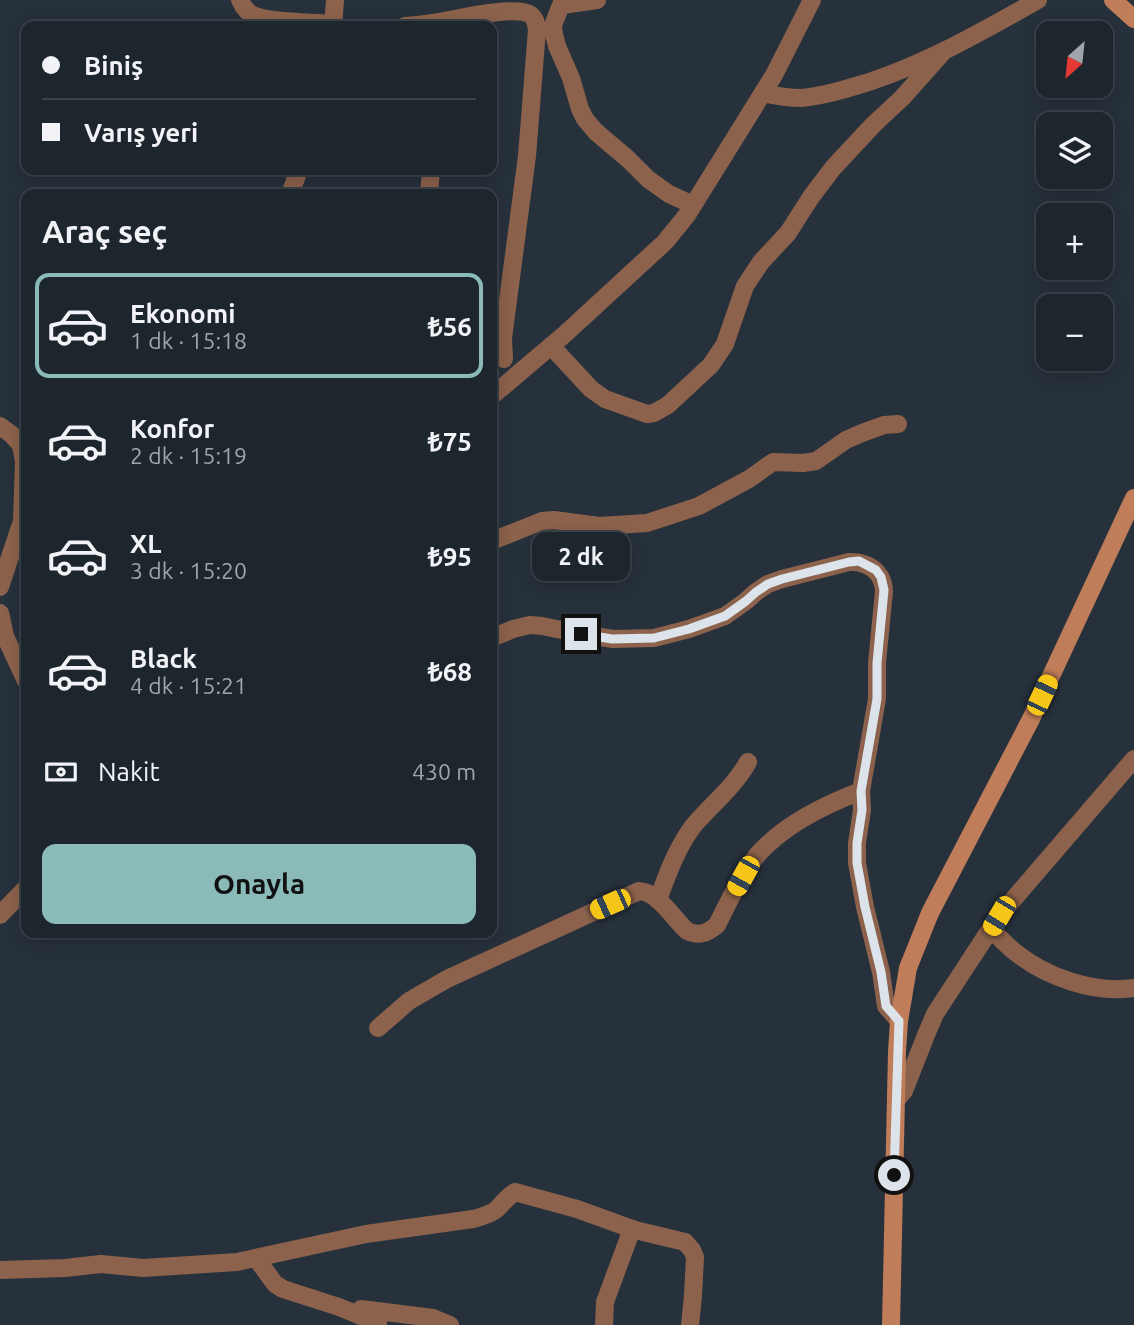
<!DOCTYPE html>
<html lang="tr">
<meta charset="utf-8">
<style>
:root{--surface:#1d252d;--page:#252d35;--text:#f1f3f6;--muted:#a0a5aa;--line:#3b4249;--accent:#8bbbb9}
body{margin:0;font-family:Ubuntu,sans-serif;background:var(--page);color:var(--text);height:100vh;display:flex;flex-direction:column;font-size:26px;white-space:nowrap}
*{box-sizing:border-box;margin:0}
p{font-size:23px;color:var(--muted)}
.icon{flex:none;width:38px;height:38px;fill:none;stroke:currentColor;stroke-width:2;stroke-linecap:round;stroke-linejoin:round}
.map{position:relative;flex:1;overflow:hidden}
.drawer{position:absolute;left:21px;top:189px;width:476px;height:749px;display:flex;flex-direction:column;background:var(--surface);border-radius:14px;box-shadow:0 4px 18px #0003,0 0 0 2px var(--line)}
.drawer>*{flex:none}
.guide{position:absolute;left:21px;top:21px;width:476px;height:154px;border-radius:14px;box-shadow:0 4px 18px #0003,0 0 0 2px var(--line);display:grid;align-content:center;height:154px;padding:0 21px;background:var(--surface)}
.needle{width:46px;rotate:207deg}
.buttons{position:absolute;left:1036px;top:21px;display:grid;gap:14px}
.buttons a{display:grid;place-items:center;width:77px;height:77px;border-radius:14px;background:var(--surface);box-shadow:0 4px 18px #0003,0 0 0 2px var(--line);font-size:35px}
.end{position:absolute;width:32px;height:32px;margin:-16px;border:9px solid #dce3ea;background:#111;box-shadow:0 0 0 4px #111}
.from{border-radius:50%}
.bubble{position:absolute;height:49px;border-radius:14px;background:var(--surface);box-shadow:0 4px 18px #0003,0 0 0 2px var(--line);font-size:23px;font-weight:600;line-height:49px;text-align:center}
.car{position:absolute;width:21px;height:42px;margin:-21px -10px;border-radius:9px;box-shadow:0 0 5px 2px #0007;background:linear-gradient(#f5c518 24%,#345 0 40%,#f5c518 0 76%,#345 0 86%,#f5c518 0)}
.guide b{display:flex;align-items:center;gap:24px;height:66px;font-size:26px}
.guide b+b{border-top:2px solid var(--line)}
.guide i{width:18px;height:18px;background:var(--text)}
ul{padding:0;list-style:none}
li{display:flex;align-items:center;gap:21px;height:105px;margin:0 14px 10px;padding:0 7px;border:4px solid transparent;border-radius:14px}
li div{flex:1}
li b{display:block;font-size:26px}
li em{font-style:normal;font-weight:600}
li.on{border-color:var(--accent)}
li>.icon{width:63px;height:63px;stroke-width:1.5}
h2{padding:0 21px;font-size:32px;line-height:84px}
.pay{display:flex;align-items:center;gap:18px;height:77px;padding:0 21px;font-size:26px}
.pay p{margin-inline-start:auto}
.button{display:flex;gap:14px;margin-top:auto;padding:14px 21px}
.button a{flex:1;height:80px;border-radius:14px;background:var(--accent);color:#111;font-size:28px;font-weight:600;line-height:80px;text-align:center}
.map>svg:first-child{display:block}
</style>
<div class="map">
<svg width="1134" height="1325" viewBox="0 0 1134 1325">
<rect width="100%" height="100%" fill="#27313c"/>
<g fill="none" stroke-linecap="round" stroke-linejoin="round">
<g stroke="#8c624c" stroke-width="18">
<path d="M240,0C243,7 247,13 255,16C273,23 313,22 333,24"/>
<polyline points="563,0 553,25 554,34 557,46 571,78 580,109 585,119 596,132 628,159 648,179 669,194 693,205"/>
<polyline points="562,5 597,0"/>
<polyline points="333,26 335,0"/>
<path d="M405,26C418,25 431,24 444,21C461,18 517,5 531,15C536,19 536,24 537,30L527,156L505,323L503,338L504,359"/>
<path d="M763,93C776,96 788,98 801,98C824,96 846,89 869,82C929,62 983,31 1038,0"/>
<polyline points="290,194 299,170"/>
<polyline points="429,194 431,170"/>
<polyline points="551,346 591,389 605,399 647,414 654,413 668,405 711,365 725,344 745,286 761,262 788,233 811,197 833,168 873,125 902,98 943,52"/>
<polyline points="492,396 565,334 665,242 687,215 774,75 812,0"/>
<polyline points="0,426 11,434 21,445 24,461 22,521 0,587"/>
<polyline points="492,541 542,521 554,520 599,526 647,523 699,506 749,479 773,462 803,463 816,461 846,440 862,433 884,425 898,424"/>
<polyline points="0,613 5,636 26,681"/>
<path d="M492,638L513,629L530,625L542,626L581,634L613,639L654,638L689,629L725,616L746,601L756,592L768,584L782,579L849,562C867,561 883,571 884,591L877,663V699L861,791L862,810L857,843V863L865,907L881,972L886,1006L899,1021"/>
<path d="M658,900C667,875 677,847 694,825C712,804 734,787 748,762"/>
<polyline points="0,915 26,888"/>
<path d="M991,929C999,937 1006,945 1015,952C1046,977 1094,994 1134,988"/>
<path d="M378,1028L409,1001L447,979L639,891C658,892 673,918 687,931C699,936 706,934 717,925C729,901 741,875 758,854C785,824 824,805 861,791"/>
<polyline points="896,1100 904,1091 926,1035 935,1014 999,916 1134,759"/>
<polyline points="256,1258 275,1284 283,1289 339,1307 378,1323"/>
<path d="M0,1270L65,1268L101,1264L143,1268L237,1262L366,1234L473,1219C481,1217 490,1215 497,1209C503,1203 507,1197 515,1192L577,1209L635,1230L685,1242L692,1250L695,1257L693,1296L690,1325"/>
<polyline points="361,1309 433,1318 450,1325"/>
<polyline points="604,1325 605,1302 632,1229"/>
</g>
<g stroke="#bf7d59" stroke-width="18">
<polyline points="1113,0 1134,19"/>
<polyline points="891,1325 897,1052 899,1021 908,968 930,913 1031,719 1134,498"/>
</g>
</g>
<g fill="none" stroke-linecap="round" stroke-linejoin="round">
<polyline stroke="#dce3ea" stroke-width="9" points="581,634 612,639 654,638 689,629 725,616 746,601 756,592 768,584 782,579 849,562 859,561 876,570 881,577 884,590 877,663 877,699 861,791 862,810 857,843 857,863 865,907 881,972 886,1006 899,1021 894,1175"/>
</g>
</svg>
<div class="buttons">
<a><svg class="needle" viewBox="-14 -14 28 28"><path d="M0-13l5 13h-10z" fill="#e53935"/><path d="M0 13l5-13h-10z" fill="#a0a5aa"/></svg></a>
<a><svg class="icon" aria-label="layers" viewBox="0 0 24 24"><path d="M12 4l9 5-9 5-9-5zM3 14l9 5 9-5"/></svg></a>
<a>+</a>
<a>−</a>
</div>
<i class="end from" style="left:894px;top:1175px"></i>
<i class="end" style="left:581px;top:634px"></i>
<div class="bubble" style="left:532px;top:532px;width:98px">2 dk</div>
<i class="car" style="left:1042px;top:695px;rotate:25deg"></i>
<i class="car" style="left:743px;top:876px;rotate:209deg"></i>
<i class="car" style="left:610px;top:904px;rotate:246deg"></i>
<i class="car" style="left:999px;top:916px;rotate:211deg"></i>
<div class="guide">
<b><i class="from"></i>Biniş</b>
<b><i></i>Varış yeri</b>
</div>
<section class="drawer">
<h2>Araç seç</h2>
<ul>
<li class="on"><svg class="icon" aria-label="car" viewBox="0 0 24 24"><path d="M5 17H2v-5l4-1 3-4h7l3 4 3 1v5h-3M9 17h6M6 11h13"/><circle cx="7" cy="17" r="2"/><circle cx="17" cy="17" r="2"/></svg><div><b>Ekonomi</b><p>1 dk · 15:18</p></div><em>₺56</em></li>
<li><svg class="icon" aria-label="car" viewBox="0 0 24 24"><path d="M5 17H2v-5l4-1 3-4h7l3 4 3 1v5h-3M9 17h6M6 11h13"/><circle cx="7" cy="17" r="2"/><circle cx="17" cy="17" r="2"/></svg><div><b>Konfor</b><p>2 dk · 15:19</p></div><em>₺75</em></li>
<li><svg class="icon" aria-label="car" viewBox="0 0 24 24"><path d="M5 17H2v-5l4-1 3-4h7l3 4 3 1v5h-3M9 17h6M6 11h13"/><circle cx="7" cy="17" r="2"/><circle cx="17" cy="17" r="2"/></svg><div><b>XL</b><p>3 dk · 15:20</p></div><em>₺95</em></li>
<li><svg class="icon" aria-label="car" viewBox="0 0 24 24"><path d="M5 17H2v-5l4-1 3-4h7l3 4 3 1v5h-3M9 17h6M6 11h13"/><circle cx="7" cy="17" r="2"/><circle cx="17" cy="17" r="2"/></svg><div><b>Black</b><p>4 dk · 15:21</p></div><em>₺68</em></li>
</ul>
<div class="pay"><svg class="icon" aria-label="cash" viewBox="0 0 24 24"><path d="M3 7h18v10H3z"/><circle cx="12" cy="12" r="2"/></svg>Nakit<p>430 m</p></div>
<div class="button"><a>Onayla</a></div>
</section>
</div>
